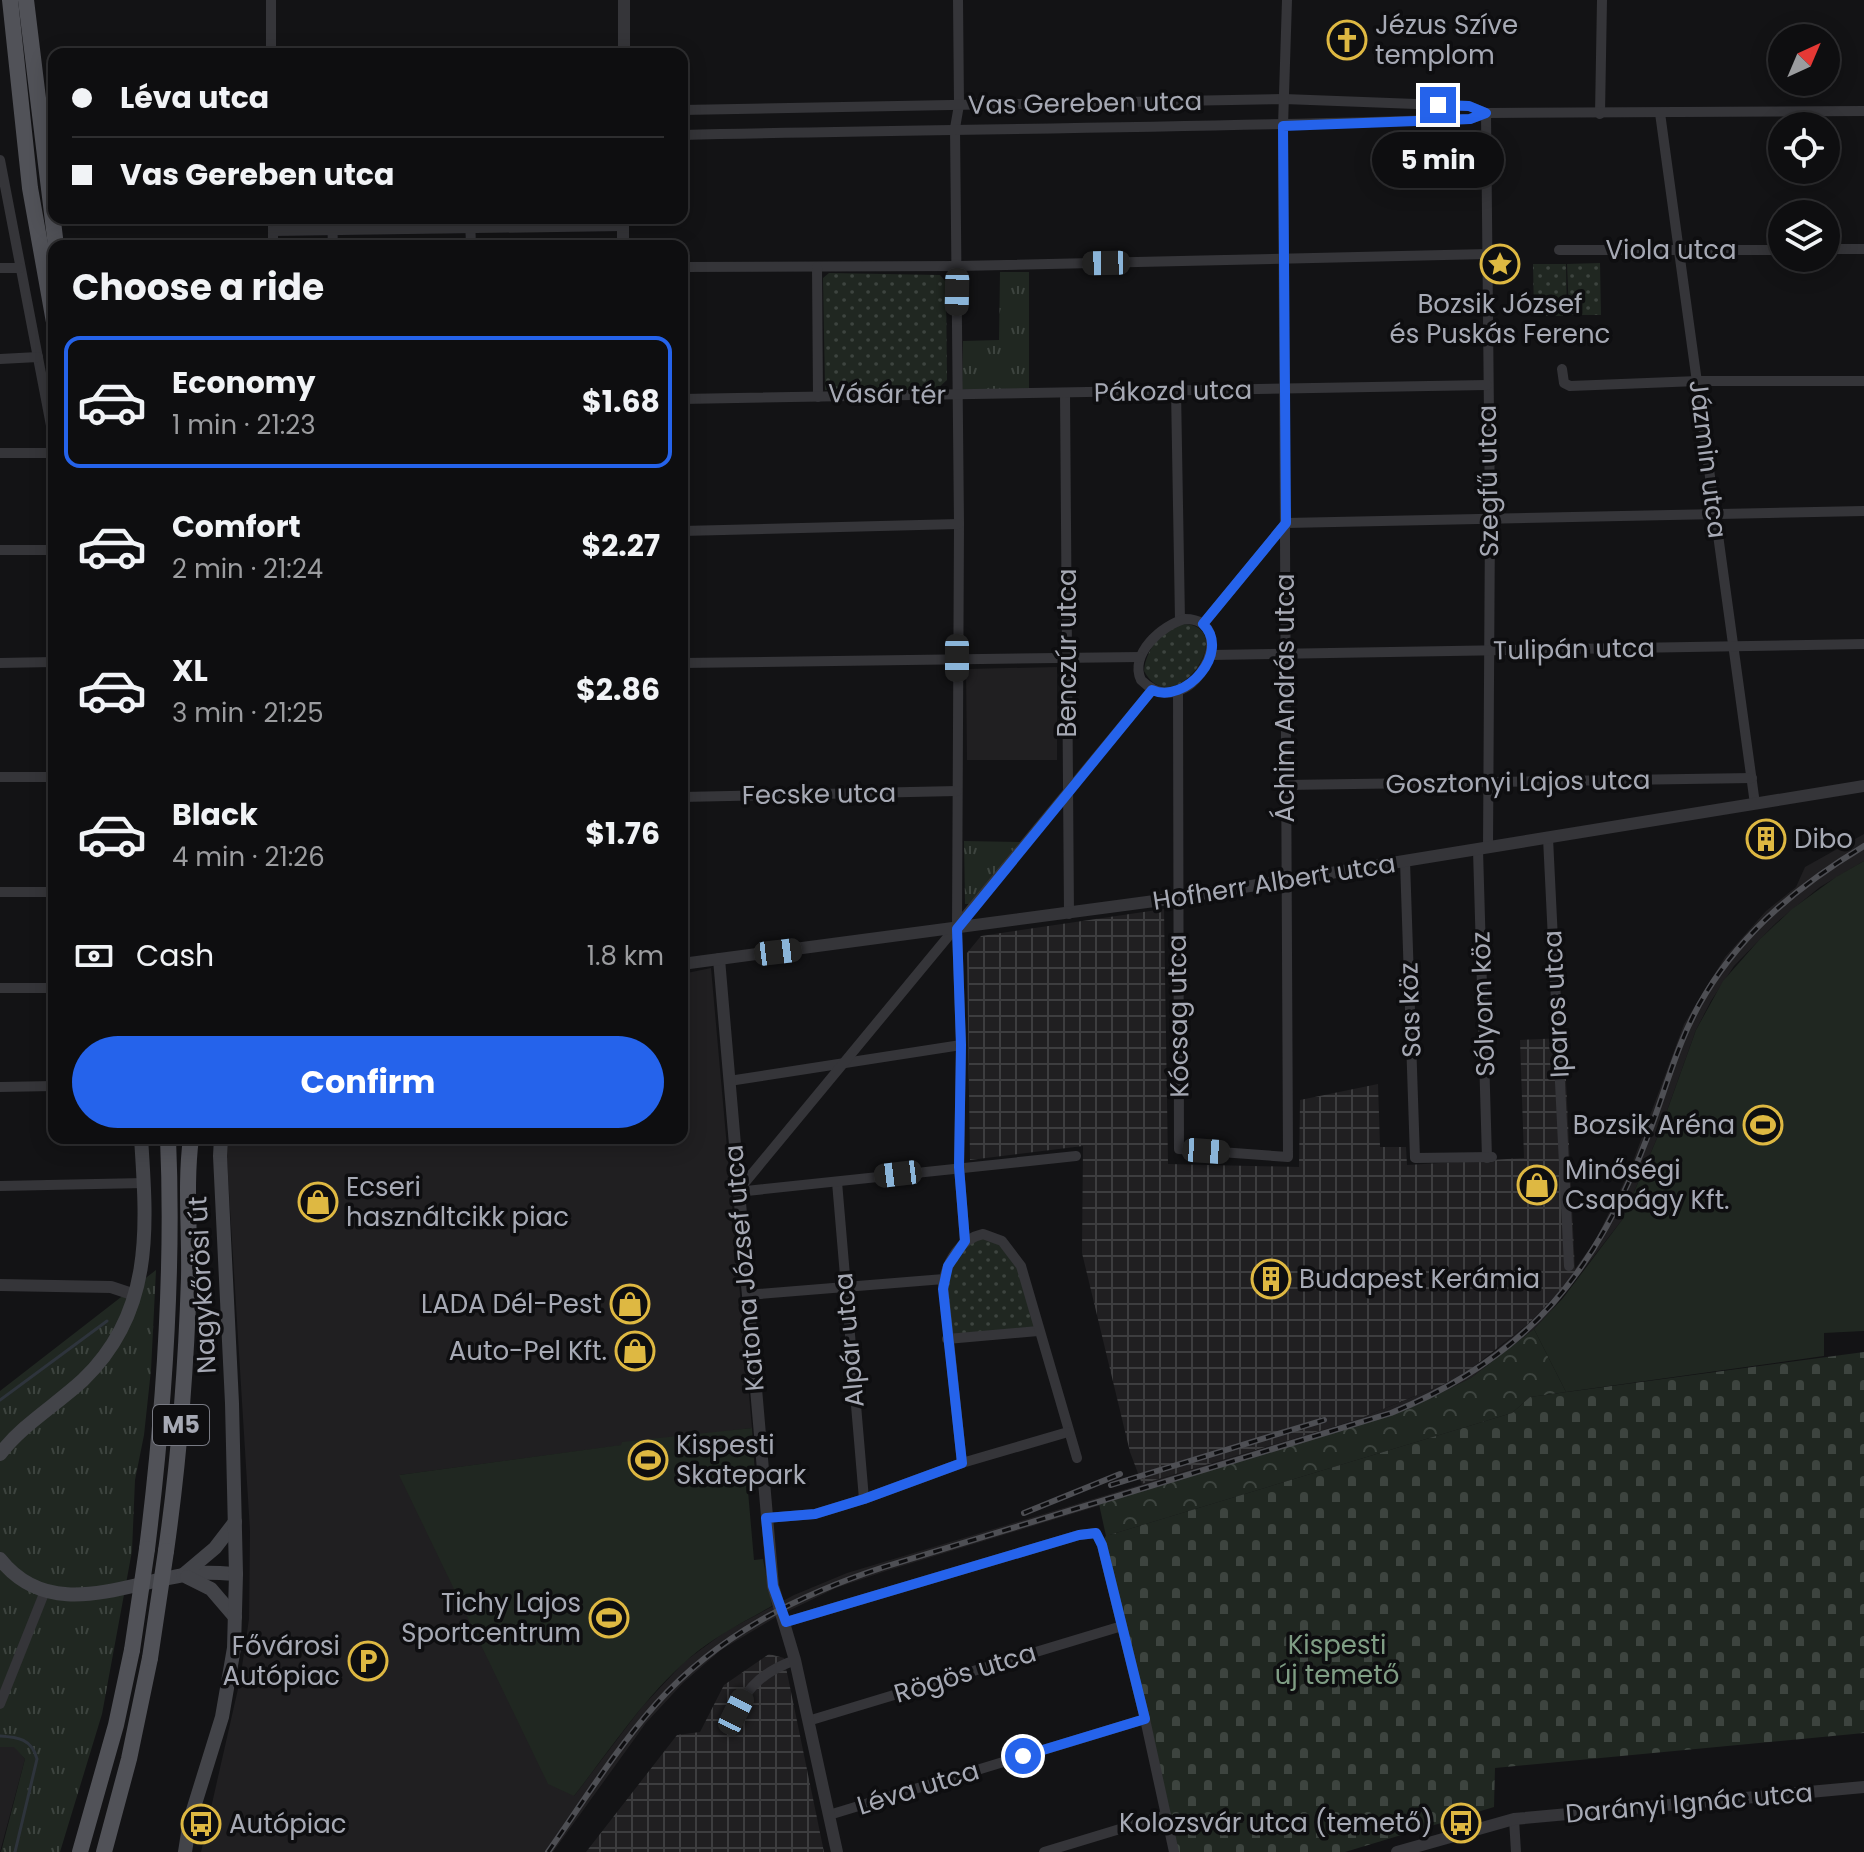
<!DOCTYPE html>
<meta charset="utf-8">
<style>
:root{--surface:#0e0e10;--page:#1c1c1e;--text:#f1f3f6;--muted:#9b9c9f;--line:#2e2e30;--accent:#2563eb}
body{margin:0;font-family:Poppins,sans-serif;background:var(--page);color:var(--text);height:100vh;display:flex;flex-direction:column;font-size:30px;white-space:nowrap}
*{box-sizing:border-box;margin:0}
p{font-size:26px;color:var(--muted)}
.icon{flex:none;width:44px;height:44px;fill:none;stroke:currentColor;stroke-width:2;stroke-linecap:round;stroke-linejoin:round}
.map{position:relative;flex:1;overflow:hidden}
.sheet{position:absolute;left:48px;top:240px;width:640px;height:904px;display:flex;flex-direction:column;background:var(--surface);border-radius:16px;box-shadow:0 4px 20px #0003,0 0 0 2px var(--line)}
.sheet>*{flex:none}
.top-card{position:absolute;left:48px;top:48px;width:640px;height:176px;border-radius:16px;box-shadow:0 4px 20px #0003,0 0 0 2px var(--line);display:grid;align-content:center;height:176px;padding:0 24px;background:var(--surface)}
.needle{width:52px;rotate:44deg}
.fabs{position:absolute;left:1768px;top:24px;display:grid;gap:16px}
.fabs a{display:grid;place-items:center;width:72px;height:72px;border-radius:50%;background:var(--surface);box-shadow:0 4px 20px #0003,0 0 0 2px var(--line);font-size:40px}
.end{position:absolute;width:36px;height:36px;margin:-18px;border:10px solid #2563eb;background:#fff;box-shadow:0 0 0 4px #fff}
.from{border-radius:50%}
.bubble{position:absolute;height:56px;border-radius:28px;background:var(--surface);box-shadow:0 4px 20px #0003,0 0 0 2px var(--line);font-size:26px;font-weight:700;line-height:56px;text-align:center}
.car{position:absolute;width:24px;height:48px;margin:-24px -12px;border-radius:10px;box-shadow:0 0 6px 2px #0007;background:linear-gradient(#222 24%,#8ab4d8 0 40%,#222 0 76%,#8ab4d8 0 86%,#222 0)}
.top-card b{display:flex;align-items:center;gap:28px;height:76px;font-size:30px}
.top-card b+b{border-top:2px solid var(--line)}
.top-card i{width:20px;height:20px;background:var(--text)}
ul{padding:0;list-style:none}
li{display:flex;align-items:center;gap:24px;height:132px;margin:0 16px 12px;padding:0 8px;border:4px solid transparent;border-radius:16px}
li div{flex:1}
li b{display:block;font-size:30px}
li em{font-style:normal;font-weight:700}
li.selected{border-color:var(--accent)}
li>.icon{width:72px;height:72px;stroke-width:1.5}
h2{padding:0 24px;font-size:36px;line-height:96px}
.pay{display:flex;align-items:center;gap:20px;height:88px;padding:0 24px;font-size:30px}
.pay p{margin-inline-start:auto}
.action{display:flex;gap:16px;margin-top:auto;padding:16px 24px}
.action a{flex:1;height:92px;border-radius:48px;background:var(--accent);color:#fff;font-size:32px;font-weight:700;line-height:92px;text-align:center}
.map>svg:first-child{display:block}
</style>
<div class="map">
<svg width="1864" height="1852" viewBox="0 0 1864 1852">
<defs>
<pattern id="industrial-grid" width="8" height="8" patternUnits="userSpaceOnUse" patternTransform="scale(2)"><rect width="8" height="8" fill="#201f21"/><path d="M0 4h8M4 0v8" fill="none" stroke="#3d3d3f"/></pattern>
<pattern id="grass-tufts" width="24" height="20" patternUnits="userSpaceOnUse" patternTransform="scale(2)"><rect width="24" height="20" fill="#202721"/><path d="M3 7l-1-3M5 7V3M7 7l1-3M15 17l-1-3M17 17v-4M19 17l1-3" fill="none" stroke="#3d443f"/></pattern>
<pattern id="forest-crowns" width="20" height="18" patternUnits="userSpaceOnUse" patternTransform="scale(2)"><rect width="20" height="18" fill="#202721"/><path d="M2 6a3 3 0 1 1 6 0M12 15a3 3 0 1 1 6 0" fill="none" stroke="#3d443f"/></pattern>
<pattern id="cemetery-stones" width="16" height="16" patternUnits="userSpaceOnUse" patternTransform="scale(2)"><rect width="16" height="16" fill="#202721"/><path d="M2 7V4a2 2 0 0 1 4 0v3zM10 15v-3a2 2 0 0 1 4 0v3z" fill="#3d443f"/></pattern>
<pattern id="park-dots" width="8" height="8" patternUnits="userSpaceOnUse" patternTransform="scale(2)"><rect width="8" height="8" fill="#202721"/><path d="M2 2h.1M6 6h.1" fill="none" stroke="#3d443f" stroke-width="1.8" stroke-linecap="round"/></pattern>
</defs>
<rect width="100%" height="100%" fill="#131315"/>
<g fill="#201f21">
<polygon points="1057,667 1057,760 967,760 966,669"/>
<polygon points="1864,834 1864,861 1820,887 1776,923 1734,966 1711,1001 1696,1030 1658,1136 1622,1220 1549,1314 1534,1329 1471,1378 1408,1409 1359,1426 886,1571 836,1588 776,1617 721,1650 683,1683 646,1723 553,1852 201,1852 240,1680 249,1619 250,1531 226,1144 228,1138 682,1138 682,974 711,968 752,1428 400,1475 574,1796 641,1708 684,1662 726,1631 794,1595 847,1573 1356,1420 1442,1385 1467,1372 1495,1351 1528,1324 1557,1294 1595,1241 1629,1172 1684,1024 1725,957 1766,911 1796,887 1805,867"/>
<polygon points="14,1746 25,1759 0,1852 0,1747"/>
</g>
<g fill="url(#industrial-grid)">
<polygon points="1164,909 1168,1164 1299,1167 1300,1100 1378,1084 1380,1147 1406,1147 1407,1165 1524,1158 1520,1040 1564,1038 1575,1271 1557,1294 1528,1324 1467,1372 1442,1385 1356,1420 1142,1484 1130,1452 1082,1253 1083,1146 970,1160 967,953 981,936"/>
<polygon points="769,1654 784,1658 824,1852 586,1852 677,1735 700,1732 724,1685"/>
</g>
<g fill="url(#grass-tufts)">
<polygon points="1000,272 1029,272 1029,389 962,389 963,341 999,340"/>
<polygon points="964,841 1020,842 971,904 965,904"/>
<polygon points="156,1270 151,1370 144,1435 135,1480 132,1551 102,1714 60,1852 1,1852 25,1759 14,1747 0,1747 0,1391"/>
</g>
<polygon fill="url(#forest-crowns)" points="1534,1329 1566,1392 1530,1397 1512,1413 1106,1536 1099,1504 1408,1409 1471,1378"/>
<polygon fill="url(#cemetery-stones)" points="1864,1352 1864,1733 1495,1768 1494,1807 1345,1852 1177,1852 1100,1544 1106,1536 1512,1413 1530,1397"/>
<g fill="url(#park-dots)">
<polygon points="1600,263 1601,315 1569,315 1567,264"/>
<polygon points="1533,264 1566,264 1567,316 1534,316"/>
<polygon points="829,273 940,275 946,282 947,380 937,389 825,390 823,278"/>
<path d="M1181,624C1243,623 1174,726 1144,671C1145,651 1162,629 1181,624Z"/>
<polygon points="978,1234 1013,1252 1038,1331 947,1339 948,1266"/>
</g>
<g fill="#202721">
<polygon points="1864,861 1864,1331 1824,1333 1824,1356 1566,1392 1534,1329 1563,1298 1622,1220 1658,1136 1696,1030 1723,981 1760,939 1792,909 1836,877"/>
<path d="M752,1428L756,1490L748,1491L754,1560L763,1559L772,1606C747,1620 721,1633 698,1651C648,1691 613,1746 574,1796L548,1784L399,1475L621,1445L622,1442Z"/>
</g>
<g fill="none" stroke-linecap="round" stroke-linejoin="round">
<g stroke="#2e343c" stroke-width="3">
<polyline points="0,1400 107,1321"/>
<path d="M0,1736C18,1737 32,1739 37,1759L15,1852"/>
</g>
<g stroke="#353539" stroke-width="10">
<polyline points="958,0 959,105 955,128 959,524 957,929 961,1045 959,1167 965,1241"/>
<polyline points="271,54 271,0"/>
<polyline points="682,110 1284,99 1469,106 1486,113"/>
<polyline points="1486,113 1490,518 1488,848"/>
<polyline points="1660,113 1755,804"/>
<polyline points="1600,114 1602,0"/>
<path d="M682,135C945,129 1208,128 1470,119L1486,113L1864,111"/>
<polyline points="0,160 54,441"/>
<polyline points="273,218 273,246"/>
<polyline points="332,218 333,246"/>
<polyline points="470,218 471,246"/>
<polyline points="273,231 623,226"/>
<polyline points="1826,249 1864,249"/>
<polyline points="1559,250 1782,250"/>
<polyline points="682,267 958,266 1488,254"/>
<polyline points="817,267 818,397"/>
<polyline points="0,268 20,268"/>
<polyline points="0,359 38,357"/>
<polyline points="1562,369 1564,383 1570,386 1698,381 1864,381"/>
<polyline points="1176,390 1180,620"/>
<polyline points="1065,393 1069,914"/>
<polyline points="682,399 1487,385"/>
<polyline points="0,453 46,453"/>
<polyline points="682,531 959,524"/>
<polyline points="0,550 54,550"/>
<path d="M1185,619C1245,619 1190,729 1141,680C1129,654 1162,625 1185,619Z"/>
<polyline points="1203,624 1286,523 1864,511"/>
<polyline points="1211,655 1864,644"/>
<polyline points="0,663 54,662"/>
<polyline points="682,663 1140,657"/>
<polyline points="1178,691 1179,1149 1288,1157 1283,126 1287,0"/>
<polyline points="0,777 54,777"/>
<polyline points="1285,785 1752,778"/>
<polyline points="682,797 957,791"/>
<polyline points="1548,838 1569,1266"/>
<polyline points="1478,850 1487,1158"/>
<polyline points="1405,861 1415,1158 1492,1157"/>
<polyline points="0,892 54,892"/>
<polyline points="0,988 54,988"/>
<polyline points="729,1081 961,1045"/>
<polyline points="0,1087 54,1086"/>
<polyline points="837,1182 864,1499"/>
<polyline points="0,1186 144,1183"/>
<polyline points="737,1192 1152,690"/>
<polyline points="737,1192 1076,1156"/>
<polyline points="747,1295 944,1279"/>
<polyline points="947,1339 1038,1331"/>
<path d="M962,1463L943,1284C947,1261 960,1239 983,1234L1002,1241L1021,1266L1077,1458"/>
<polyline points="766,1518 815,1514 864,1499 962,1463 1068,1432"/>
<polyline points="786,1622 1079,1535 1096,1533 1102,1545 1145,1719 1174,1852"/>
<polyline points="0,1704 45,1591"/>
<path d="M736,1712C749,1684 766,1671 795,1660"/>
<polyline points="808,1721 1122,1626"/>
<polyline points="829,1815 1145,1719"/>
<polyline points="1514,1819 1516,1852"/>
<polyline points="1044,1852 1166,1815"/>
</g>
<g stroke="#353539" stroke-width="12">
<polyline points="624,0 624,54"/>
<polyline points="623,218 623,246"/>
<polyline points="719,959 773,1586 795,1660 837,1852"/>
<polyline points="682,964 1177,898 1864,786"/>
<polyline points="0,1285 111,1287 135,1295"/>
<polyline points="1397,1852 1514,1819 1864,1787"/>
</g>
<g stroke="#434449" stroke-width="14">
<path d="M0,1454C22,1425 56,1405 83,1380C154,1312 147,1228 141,1138"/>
<path d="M0,1559C52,1625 130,1580 198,1573C211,1572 223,1573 236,1574"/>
<polyline points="183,1575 215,1548 235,1522"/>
<polyline points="187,1577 211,1589 235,1617"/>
<polyline points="185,1852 190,1820 222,1717 234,1648 236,1574 232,1403 220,1156 221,1138"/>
</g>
<g stroke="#515258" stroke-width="16">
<polyline points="10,0 30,188 54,322"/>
<polyline points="26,0 56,246"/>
<path d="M147,1549C164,1412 174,1276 168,1138"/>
<path d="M166,1551C179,1460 186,1370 189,1278C190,1231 185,1184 191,1138"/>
<polyline points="80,1852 116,1725 132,1650"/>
<polyline points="104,1852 129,1759 150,1658"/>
</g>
<defs>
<g id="rail">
<polyline points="1111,1485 1324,1420"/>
<polyline points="1024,1513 1120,1474"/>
<path d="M548,1852C583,1802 616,1749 656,1704C718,1635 798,1595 884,1567L1391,1413C1531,1356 1597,1270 1649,1133C1667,1086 1679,1036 1706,993C1745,929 1801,884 1864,846"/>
</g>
</defs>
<use href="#rail" stroke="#4e4f54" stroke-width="6"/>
<use href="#rail" stroke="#0e0e10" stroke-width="3" stroke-dasharray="9" stroke-linecap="butt"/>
<g stroke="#515258" stroke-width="16">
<polyline points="132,1650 147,1549"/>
<polyline points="150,1658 166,1551"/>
</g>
</g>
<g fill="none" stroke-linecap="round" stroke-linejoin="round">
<path stroke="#2563eb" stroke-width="10" d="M1023,1756L1145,1719L1102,1545L1096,1533L1079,1535L786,1622L773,1586L766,1518L815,1514L864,1499L962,1463L943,1289L948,1266L965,1241L959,1167L961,1045L957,929L1152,690C1185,705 1232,652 1203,624L1286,523L1283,126L1470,119L1486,113L1469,106L1438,105"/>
</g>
<defs>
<symbol id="church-ring" viewBox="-11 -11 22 22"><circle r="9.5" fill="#0e0e10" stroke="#deb842" stroke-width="1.5"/><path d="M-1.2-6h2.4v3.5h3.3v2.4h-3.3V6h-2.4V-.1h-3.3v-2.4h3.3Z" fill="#deb842"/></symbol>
<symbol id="sight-ring" viewBox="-11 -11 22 22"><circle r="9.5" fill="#0e0e10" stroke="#deb842" stroke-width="1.5"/><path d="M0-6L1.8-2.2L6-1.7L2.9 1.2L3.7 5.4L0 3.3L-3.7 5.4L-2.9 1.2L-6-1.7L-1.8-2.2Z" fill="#deb842"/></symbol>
<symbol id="building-ring" viewBox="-11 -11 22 22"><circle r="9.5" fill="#0e0e10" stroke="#deb842" stroke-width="1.5"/><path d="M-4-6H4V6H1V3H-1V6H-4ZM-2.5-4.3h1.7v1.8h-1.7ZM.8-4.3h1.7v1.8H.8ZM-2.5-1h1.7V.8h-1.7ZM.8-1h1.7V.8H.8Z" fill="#deb842"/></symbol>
<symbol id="stadium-ring" viewBox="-11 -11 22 22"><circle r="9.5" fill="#0e0e10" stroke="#deb842" stroke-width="1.5"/><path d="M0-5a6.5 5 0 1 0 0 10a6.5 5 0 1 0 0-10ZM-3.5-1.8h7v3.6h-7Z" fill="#deb842"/></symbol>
<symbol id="shop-ring" viewBox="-11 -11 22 22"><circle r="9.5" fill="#0e0e10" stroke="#deb842" stroke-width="1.5"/><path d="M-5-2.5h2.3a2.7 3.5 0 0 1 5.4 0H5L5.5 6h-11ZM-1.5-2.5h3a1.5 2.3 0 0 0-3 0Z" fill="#deb842"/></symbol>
<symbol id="parking-ring" viewBox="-11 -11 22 22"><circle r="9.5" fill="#0e0e10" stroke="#deb842" stroke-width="1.5"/><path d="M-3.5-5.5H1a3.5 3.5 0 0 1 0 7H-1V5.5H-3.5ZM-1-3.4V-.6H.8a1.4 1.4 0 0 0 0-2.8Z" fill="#deb842"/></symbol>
<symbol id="bus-ring" viewBox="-11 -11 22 22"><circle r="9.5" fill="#0e0e10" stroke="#deb842" stroke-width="1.5"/><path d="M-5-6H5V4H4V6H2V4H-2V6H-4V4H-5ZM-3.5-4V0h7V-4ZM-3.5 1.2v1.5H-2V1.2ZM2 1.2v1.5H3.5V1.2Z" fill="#deb842"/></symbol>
</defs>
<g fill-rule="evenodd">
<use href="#church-ring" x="1325" y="18" width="44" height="44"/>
<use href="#sight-ring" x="1478" y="242" width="44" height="44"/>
<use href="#building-ring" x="1744" y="817" width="44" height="44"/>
<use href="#stadium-ring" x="1741" y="1103" width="44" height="44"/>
<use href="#shop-ring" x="1515" y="1163" width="44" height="44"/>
<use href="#shop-ring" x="296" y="1180" width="44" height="44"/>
<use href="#building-ring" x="1249" y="1257" width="44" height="44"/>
<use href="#shop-ring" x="608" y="1282" width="44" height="44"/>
<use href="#shop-ring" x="613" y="1329" width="44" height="44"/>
<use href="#stadium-ring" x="626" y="1438" width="44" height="44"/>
<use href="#stadium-ring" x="587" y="1596" width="44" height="44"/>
<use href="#parking-ring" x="346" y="1639" width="44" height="44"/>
<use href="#bus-ring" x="1439" y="1801" width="44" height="44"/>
<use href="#bus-ring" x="179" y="1802" width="44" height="44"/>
</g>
<g text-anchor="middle" stroke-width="7" stroke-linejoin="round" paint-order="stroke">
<rect fill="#0e0e10" stroke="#787a83" stroke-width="2" x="153" y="1405" width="56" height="40" rx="6"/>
<g font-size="24" font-weight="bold" fill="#a6a9b4">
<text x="181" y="1433">M5</text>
</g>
<g font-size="26" fill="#a6a9b4" stroke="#0e0e10" text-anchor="start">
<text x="1375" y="34">Jézus Szíve<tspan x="1375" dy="30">templom</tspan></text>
<text x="1500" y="313" text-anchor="middle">Bozsik József<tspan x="1500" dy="30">és Puskás Ferenc</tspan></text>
<text x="1794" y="848">Dibo</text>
<text x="1735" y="1134" text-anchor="end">Bozsik Aréna</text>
<text x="1565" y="1179">Minőségi<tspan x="1565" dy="30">Csapágy Kft.</tspan></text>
<text x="346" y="1196">Ecseri<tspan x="346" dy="30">használtcikk piac</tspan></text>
<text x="1299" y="1288">Budapest Kerámia</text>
<text x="602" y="1313" text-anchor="end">LADA Dél-Pest</text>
<text x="607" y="1360" text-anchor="end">Auto-Pel Kft.</text>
<text x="676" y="1454">Kispesti<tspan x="676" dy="30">Skatepark</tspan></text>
<text x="581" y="1612" text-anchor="end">Tichy Lajos<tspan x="581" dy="30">Sportcentrum</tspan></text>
<text x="340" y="1655" text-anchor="end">Fővárosi<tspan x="340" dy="30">Autópiac</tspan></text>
<text x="1433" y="1832" text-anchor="end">Kolozsvár utca (temető)</text>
<text x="229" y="1833">Autópiac</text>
</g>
<g font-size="26" fill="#a6a9b4" stroke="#0e0e10">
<text transform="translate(1085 103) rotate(-1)" y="9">Vas Gereben utca</text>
<text x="1671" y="259">Viola utca</text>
<text transform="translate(1173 391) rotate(-1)" y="9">Pákozd utca</text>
<text transform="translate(887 394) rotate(1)" y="9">Vásár tér</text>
<text transform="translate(1708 459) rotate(83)" y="9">Jázmin utca</text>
<text transform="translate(1488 481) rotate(-91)" y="9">Szegfű utca</text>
<text transform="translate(1574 649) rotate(-1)" y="9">Tulipán utca</text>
<text transform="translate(1067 653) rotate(-90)" y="9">Benczúr utca</text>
<text transform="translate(1285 698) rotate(-90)" y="9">Áchim András utca</text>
<text transform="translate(1518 782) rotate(-1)" y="9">Gosztonyi Lajos utca</text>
<text transform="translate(819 794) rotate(-1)" y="9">Fecske utca</text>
<text transform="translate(1274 882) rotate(-9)" y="9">Hofherr Albert utca</text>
<text transform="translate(1483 1004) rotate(-92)" y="9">Sólyom köz</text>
<text transform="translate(1556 1004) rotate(-93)" y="9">Iparos utca</text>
<text transform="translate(1410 1010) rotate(-92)" y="9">Sas köz</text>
<text transform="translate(1178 1016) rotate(-91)" y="9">Kócsag utca</text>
<text transform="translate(744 1268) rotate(-95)" y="9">Katona József utca</text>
<text transform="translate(202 1285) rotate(-93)" y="9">Nagykőrösi út</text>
<text transform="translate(849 1340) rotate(-95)" y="9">Alpár utca</text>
<text transform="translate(965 1673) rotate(-17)" y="9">Rögös utca</text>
<text transform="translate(918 1788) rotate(-17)" y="9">Léva utca</text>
<text transform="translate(1689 1803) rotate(-5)" y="9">Darányi Ignác utca</text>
</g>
<g font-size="26" fill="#7f9d84" stroke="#0e0e10">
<text x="1337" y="1654">Kispesti<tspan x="1337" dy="30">új temető</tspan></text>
</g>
</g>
</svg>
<div class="fabs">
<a><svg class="needle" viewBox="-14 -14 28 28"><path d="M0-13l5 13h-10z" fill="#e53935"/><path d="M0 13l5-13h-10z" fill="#9b9c9f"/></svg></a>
<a><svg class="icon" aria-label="locate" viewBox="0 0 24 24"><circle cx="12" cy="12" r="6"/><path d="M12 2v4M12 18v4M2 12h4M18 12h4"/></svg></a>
<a><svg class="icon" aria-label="layers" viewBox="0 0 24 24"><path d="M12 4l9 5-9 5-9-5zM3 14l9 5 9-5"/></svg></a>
</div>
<i class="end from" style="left:1023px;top:1756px"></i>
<i class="end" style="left:1438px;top:105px"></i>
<div class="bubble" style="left:1372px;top:132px;width:132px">5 min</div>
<i class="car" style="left:1106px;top:263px;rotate:269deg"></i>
<i class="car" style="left:957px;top:292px;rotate:181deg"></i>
<i class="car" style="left:957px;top:658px;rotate:180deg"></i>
<i class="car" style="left:778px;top:952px;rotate:83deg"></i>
<i class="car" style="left:1206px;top:1151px;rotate:94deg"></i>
<i class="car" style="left:898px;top:1174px;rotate:263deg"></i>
<i class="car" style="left:736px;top:1712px;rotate:26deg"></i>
<div class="top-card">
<b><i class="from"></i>Léva utca</b>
<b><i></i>Vas Gereben utca</b>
</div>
<section class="sheet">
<h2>Choose a ride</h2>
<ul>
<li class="selected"><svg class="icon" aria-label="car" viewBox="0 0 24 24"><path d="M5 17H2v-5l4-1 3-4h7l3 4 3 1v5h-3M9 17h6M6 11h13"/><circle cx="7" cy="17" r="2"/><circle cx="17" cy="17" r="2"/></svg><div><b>Economy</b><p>1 min · 21:23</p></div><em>$1.68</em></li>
<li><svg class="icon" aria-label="car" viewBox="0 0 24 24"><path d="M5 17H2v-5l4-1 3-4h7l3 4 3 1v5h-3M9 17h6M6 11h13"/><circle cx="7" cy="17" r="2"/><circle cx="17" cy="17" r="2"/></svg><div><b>Comfort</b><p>2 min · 21:24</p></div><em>$2.27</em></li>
<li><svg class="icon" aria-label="car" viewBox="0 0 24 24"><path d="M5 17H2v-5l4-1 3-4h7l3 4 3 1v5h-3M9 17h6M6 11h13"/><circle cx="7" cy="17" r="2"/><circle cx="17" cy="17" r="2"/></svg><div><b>XL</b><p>3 min · 21:25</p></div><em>$2.86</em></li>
<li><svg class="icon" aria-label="car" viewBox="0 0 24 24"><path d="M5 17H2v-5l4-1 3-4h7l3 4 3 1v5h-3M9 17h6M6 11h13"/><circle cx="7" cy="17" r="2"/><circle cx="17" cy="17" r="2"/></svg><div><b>Black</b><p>4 min · 21:26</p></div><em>$1.76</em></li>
</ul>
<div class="pay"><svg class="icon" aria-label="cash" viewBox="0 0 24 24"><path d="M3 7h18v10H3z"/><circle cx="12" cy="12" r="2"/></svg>Cash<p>1.8 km</p></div>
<div class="action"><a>Confirm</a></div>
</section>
</div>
